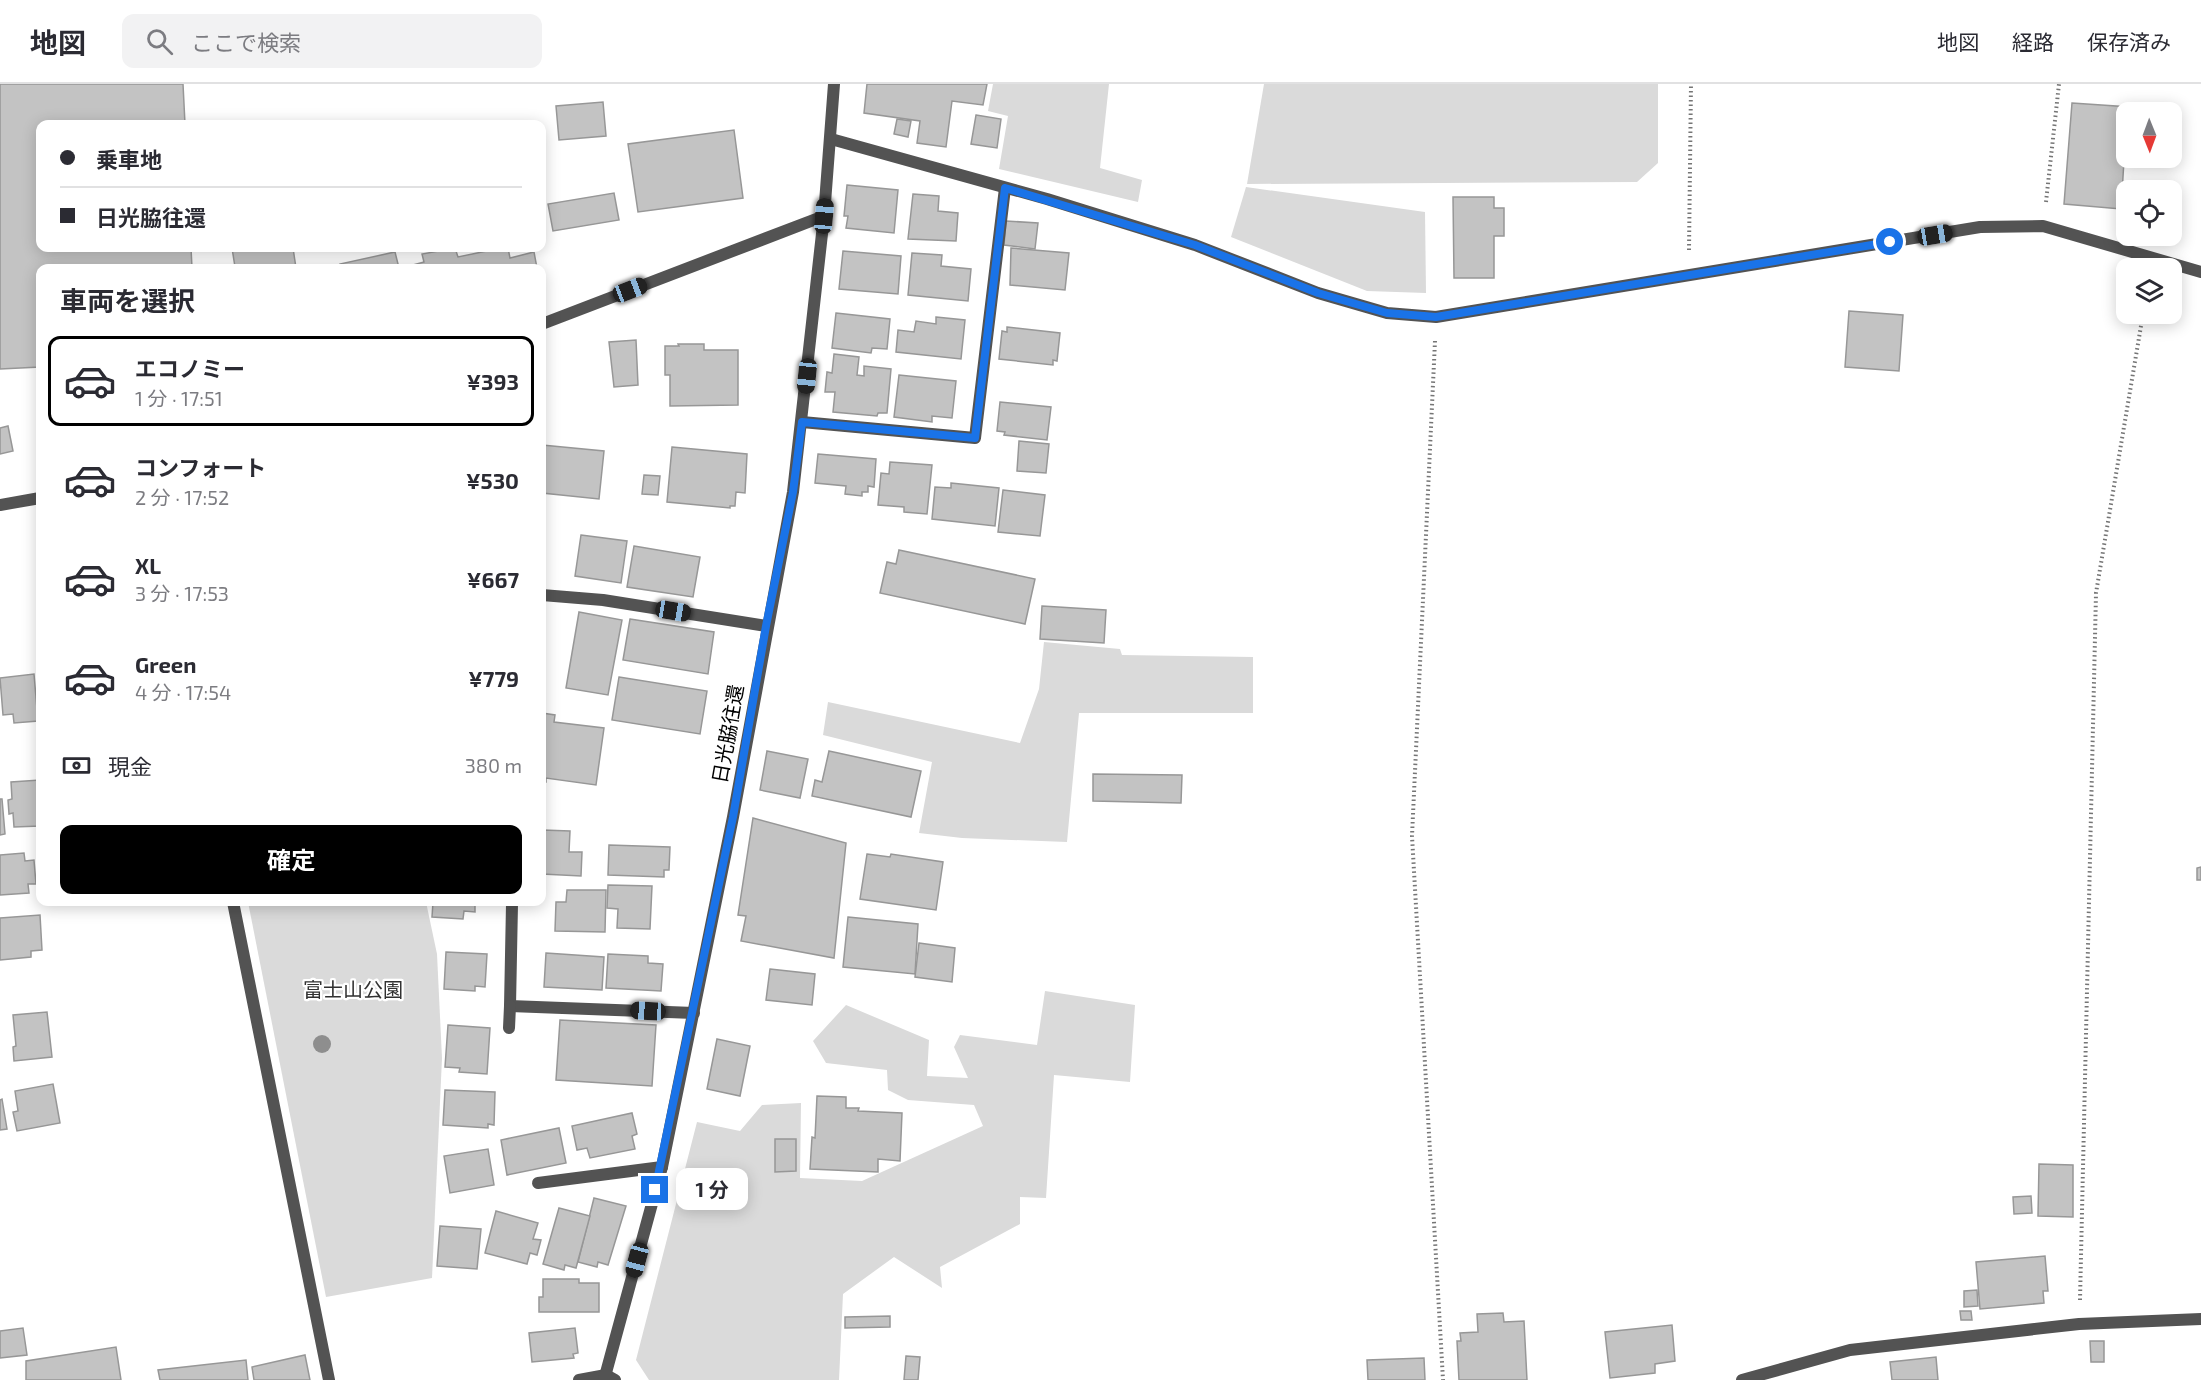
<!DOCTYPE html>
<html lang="ja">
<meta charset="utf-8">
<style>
:root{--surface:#fff;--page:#f2f2f3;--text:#2b2b33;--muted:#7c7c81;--line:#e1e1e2;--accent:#000}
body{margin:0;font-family:"Exo 2","Noto Sans JP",sans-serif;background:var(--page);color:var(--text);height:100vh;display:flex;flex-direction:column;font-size:22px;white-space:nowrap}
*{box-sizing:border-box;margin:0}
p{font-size:20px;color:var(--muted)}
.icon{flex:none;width:33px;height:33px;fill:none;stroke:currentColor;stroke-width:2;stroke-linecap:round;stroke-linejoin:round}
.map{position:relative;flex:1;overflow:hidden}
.side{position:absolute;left:36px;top:180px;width:510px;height:642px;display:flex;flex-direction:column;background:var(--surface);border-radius:12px;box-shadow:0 3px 15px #0003}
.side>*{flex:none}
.hud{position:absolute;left:36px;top:36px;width:510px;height:132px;border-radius:12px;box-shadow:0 3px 15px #0003;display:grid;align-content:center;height:132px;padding:0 24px;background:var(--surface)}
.needle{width:39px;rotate:179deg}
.fabs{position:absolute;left:2116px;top:18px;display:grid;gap:12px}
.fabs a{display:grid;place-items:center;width:66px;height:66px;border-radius:12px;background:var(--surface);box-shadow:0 3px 15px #0003;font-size:30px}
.end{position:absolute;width:27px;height:27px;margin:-14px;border:8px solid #1a73e8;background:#fff;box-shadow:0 0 0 3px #fff}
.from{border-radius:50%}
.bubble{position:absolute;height:42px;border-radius:12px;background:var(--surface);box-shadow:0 3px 15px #0003;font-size:20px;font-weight:700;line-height:42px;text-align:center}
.car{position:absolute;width:18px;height:36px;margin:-18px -9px;border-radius:8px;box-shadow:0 0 4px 2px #0007;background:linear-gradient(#222 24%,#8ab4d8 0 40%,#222 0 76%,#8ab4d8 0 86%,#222 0)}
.hud b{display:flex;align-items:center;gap:21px;height:57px;font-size:22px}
.hud b+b{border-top:2px solid var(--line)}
.hud i{width:15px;height:15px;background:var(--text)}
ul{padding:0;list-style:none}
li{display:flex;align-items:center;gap:18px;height:90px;margin:0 12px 9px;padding:0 12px;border:3px solid transparent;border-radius:12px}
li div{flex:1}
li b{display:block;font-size:22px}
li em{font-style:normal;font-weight:700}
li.selected{border-color:var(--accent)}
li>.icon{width:54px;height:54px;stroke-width:1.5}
h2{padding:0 24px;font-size:27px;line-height:72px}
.pay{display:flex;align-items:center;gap:15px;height:66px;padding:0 24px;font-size:22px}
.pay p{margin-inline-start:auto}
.action{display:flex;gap:12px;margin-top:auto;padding:12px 24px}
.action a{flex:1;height:69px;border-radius:12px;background:var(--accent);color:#fff;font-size:24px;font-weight:700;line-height:69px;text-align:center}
header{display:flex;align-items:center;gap:36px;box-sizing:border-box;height:84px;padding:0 30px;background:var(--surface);border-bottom:2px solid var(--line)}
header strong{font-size:28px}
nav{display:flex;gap:33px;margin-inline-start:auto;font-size:21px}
.search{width:420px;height:54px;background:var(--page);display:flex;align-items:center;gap:15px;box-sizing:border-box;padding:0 21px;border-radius:12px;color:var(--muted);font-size:22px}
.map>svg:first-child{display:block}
</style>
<header>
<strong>地図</strong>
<div class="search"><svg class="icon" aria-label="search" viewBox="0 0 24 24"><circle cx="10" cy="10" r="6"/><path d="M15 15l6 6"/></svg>ここで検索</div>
<nav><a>地図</a><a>経路</a><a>保存済み</a></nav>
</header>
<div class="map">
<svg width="2201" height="1296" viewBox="0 0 2201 1296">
<rect width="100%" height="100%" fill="#fff"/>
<g fill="#dadada">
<polygon points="993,0 1109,0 1100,84 1142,96 1138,118 999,85 1008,32 988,27"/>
<polygon points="1264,0 1658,0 1658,79 1637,98 1247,100"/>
<polygon points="1246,103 1425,128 1426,209 1367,207 1231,153"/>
<polygon points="1044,558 1120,565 1122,571 1253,573 1253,629 1079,629 1067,758 962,754 919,749 932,678 823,651 828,618 1020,659 1039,605"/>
<polygon points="248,818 426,818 437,870 442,974 432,1194 326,1213"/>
<polygon points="1045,907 1135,921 1130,998 1054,991 1046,1114 1020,1113 1020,1140 940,1183 942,1204 894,1173 843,1210 839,1296 649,1296 636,1276 697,1038 740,1047 762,1021 801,1019 800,1094 862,1097 983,1042 974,1021 908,1016 888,1006 887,986 826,979 813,957 846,921 929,956 927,992 968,994 954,963 960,951 1037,961"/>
</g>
<g fill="#c3c3c3" stroke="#979797" stroke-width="1.5">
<polygon points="0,0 183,0 185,40 40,40 40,164 191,164 192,184 40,184 40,283 0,285"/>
<polygon points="867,0 987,0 983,21 952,17 946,63 917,59 920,37 864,29"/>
<polygon points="603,18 606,52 559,56 556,22"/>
<polygon points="2072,19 2130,23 2127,28 2121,125 2064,120"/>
<polygon points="976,31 1001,35 997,64 971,60"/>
<polygon points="897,35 911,37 908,53 894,50"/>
<polygon points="734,46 743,114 638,128 628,60"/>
<polygon points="847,101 898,106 894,149 846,144 848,132 844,132"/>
<polygon points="614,109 619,136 553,147 548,120"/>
<polygon points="913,110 939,112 938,127 958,129 956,157 908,155"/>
<polygon points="1453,113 1494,113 1494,124 1504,124 1504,152 1494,152 1494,194 1454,194"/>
<polygon points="1006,137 1038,139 1035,165 1004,161"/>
<polygon points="232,164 293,164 296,184 219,184 235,183"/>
<polygon points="455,164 458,173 501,164 508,164 510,174 534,168 537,184 402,184 424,178 422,170"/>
<polygon points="1011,164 1069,169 1065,206 1010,201"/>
<polygon points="843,167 901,172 898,210 839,205"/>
<polygon points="395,168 399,184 341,184 340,180"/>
<polygon points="912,169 942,171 941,182 971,185 968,217 908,211"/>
<polygon points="1849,227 1903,231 1899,287 1845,283"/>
<polygon points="836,229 890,235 887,265 872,264 871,269 832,264"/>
<polygon points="936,233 965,236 961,275 896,268 898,246 914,248 916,237 936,240"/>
<polygon points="1007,243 1060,249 1057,277 1053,276 1053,281 999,275 1002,247 1007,248"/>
<polygon points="636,256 638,301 614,303 609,258"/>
<polygon points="678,260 704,260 704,266 738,266 738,321 670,322 670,291 665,291 665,262 679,262"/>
<polygon points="834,270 859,273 857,291 864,292 864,282 891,285 887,329 878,329 877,332 833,328 835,308 825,308 827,288 832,289"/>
<polygon points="899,291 956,297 952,334 932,332 932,338 894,333"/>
<polygon points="1000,318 1051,323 1047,356 1004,351 1005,348 997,347"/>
<polygon points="8,342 13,367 0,370 0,344"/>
<polygon points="1019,357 1049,360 1046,389 1017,387"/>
<polygon points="542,361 604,367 599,415 542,409"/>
<polygon points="672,363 747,370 745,409 736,408 735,422 730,422 730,424 667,418"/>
<polygon points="818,370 876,375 874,403 868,402 868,408 862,408 862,412 845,410 846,402 815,399"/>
<polygon points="890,378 932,381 927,430 904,428 904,423 878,421 881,389 889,390"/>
<polygon points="644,391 660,392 658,411 642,410"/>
<polygon points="951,399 999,404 995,442 932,435 935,403 951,404"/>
<polygon points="1003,406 1045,411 1040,452 998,448"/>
<polygon points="581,451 627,457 621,499 575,492"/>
<polygon points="634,462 700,473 693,513 627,503"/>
<polygon points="899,466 1035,495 1025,540 880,509 887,478 896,480"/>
<polygon points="1042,522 1106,526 1104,559 1040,555"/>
<polygon points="579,528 622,536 608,611 566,604"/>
<polygon points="630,535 714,548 708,590 623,576"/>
<polygon points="34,590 38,637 14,639 13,630 3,631 0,594"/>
<polygon points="619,593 707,607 700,650 612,636"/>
<polygon points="542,629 555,631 554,638 604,644 596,701 546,694 546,698 542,698"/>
<polygon points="767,667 808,675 800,714 760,706"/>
<polygon points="829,667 921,687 911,733 812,712 815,696 822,698"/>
<polygon points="1093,690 1182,691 1181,719 1093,717"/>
<polygon points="40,696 40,742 14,743 13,729 9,730 8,716 12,715 11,698"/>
<polygon points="0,715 2,715 5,750 0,751"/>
<polygon points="753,734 846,759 834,874 741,857 746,832 738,831"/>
<polygon points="542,746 570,747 569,768 582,768 581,792 542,790"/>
<polygon points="609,761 670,763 669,786 664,786 664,793 608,791"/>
<polygon points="24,769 25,777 34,776 36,800 28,800 29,809 0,811 0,771"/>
<polygon points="867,770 890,773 891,770 943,778 936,826 860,815"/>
<polygon points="2201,783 2201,796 2197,796 2197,784"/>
<polygon points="608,801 652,802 650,845 617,844 618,825 607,824"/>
<polygon points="567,806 606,806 605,848 555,847 556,818 566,818"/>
<polygon points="433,818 475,818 475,828 464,827 463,835 432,833"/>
<polygon points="40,831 42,866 31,867 31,873 0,876 0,834"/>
<polygon points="848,833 918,840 915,890 843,883"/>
<polygon points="919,859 955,864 952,898 915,893"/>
<polygon points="446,868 487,870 485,903 475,902 475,907 444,905"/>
<polygon points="546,869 604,873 602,906 544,903"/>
<polygon points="608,870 648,872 648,879 663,880 661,907 606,904"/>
<polygon points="770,885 815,890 812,921 766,916"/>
<polygon points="47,928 52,973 14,977 13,963 16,962 13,931"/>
<polygon points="560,936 656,941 652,1002 556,996"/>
<polygon points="448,941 490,944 487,990 459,988 460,984 445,983"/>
<polygon points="717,955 750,962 740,1012 707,1005"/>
<polygon points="53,1000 60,1039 17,1047 13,1028 18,1027 15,1007"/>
<polygon points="445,1006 495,1008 494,1041 488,1040 488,1044 443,1041"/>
<polygon points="817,1012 846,1013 846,1024 859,1024 858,1027 902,1029 900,1077 878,1075 878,1088 810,1085 812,1053 815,1054"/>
<polygon points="2,1015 7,1045 0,1046 0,1016"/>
<polygon points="632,1029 637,1050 632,1052 635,1065 590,1074 587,1064 577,1066 572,1042"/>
<polygon points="559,1044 566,1079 507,1091 501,1056"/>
<polygon points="775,1055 796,1055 796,1087 775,1088"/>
<polygon points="488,1065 494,1101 450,1109 444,1072"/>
<polygon points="2039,1080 2073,1081 2073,1133 2038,1132"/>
<polygon points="2031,1112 2032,1129 2014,1130 2013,1113"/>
<polygon points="594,1114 626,1122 608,1181 598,1178 597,1183 578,1178"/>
<polygon points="559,1124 590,1132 576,1184 565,1181 564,1186 543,1180"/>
<polygon points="496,1127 538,1139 533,1155 541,1156 537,1171 530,1169 527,1180 485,1169"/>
<polygon points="440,1142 481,1145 477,1185 437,1182"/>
<polygon points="2045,1172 2048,1207 2043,1207 2044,1219 1980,1225 1976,1178"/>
<polygon points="543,1195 579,1195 579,1199 599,1199 599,1228 539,1228 539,1213 543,1213"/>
<polygon points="1977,1206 1978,1222 1964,1223 1964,1207"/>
<polygon points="1960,1227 1971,1227 1972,1236 1961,1236"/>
<polygon points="1503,1229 1504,1238 1524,1237 1527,1296 1459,1296 1457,1257 1461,1257 1460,1249 1478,1248 1477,1230"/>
<polygon points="890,1232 890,1243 845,1244 845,1233"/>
<polygon points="1672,1241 1675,1277 1655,1280 1655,1289 1610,1294 1605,1248"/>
<polygon points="23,1244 27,1271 0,1274 0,1247"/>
<polygon points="575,1244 578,1269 573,1270 574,1274 532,1278 529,1249"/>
<polygon points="2090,1257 2104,1257 2104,1278 2091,1278"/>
<polygon points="116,1263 121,1296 26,1296 26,1277"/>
<polygon points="305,1271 310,1296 254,1296 252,1283"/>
<polygon points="906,1272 920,1273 918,1296 904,1296"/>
<polygon points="1936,1273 1938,1296 1892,1296 1890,1278"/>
<polygon points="1424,1274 1425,1296 1368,1296 1367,1276"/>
<polygon points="246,1276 248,1296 160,1296 158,1286"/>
</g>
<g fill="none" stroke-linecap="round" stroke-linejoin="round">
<g stroke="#757575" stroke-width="4" stroke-dasharray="1.5 3" stroke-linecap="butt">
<polyline points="2046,118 2059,0"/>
<polyline points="1689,166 1691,0"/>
<polyline points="1435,257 1412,752 1443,1296"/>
<polyline points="2080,1216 2096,509 2143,230"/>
</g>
<g stroke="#535353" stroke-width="12">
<polyline points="802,338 975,354 1005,104"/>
<polyline points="542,511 603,516 766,542"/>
<polyline points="512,820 510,922 694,929"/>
<polyline points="509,944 510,922"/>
<polyline points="538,1099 662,1083"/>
</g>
<g stroke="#535353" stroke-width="12">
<polyline points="831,55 1047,115 1195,161 1318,209 1387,229 1436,233 1980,143 2043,142 2201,188"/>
<polyline points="542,240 824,132"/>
<polyline points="0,421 40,414"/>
<polyline points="233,818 329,1296"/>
<polyline points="579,1296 606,1291 615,1296"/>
<polyline points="1742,1296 1850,1266 2079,1240 2201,1235"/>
</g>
<polyline stroke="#535353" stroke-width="12" points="604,1296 662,1083 733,733 793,408 824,132 834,0"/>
</g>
<circle fill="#8e8e8e" cx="322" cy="960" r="9"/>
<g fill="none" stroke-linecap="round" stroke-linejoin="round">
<polyline stroke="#1a73e8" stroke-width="8" points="655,1106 733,733 766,542 793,408 802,338 975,354 1005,104 1195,161 1318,209 1387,229 1436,233 1890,158"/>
</g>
<g text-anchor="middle" stroke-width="4.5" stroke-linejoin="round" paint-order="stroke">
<g font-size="20" fill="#000" stroke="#fff">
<text transform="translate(728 650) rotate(-80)" y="7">日光脇往還</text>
</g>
<g font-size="20" fill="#313131" stroke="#fff">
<text x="353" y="913">富士山公園</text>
</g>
</g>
</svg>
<div class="fabs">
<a><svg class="needle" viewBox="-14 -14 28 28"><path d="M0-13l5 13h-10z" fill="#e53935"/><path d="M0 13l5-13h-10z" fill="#7c7c81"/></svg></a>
<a><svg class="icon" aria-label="locate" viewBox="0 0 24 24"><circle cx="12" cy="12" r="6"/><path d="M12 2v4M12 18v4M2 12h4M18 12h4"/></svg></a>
<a><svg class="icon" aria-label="layers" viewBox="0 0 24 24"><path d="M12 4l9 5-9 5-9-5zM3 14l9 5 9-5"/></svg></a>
</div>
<i class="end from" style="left:1890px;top:158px"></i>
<i class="end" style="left:655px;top:1106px"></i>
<div class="bubble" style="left:676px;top:1084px;width:72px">1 分</div>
<i class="car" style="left:824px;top:132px;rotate:5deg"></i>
<i class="car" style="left:1935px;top:151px;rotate:80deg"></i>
<i class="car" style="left:630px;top:206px;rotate:69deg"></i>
<i class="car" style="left:807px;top:292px;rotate:186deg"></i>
<i class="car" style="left:673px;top:527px;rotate:99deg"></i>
<i class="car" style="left:648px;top:927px;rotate:273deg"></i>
<i class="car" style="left:637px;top:1176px;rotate:195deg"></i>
<div class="hud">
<b><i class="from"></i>乗車地</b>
<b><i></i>日光脇往還</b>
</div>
<section class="side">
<h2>車両を選択</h2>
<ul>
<li class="selected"><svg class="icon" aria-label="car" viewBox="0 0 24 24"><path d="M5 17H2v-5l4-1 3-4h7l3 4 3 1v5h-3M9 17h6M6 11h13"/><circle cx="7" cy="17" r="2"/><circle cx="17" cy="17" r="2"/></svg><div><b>エコノミー</b><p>1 分 · 17:51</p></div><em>¥393</em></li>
<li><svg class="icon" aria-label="car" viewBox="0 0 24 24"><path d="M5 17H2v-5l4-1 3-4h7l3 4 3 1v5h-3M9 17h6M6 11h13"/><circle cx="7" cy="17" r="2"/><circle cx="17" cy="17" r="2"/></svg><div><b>コンフォート</b><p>2 分 · 17:52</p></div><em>¥530</em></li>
<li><svg class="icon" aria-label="car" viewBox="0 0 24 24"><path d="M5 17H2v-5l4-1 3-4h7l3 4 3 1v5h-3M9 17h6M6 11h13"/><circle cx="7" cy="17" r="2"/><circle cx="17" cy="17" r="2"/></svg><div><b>XL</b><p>3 分 · 17:53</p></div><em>¥667</em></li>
<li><svg class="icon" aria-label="car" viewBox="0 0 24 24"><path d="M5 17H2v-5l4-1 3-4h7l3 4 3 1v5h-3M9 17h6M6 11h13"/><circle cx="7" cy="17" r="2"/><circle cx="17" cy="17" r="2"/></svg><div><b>Green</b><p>4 分 · 17:54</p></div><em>¥779</em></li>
</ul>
<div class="pay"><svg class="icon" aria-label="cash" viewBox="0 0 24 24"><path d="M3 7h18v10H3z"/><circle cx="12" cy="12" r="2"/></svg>現金<p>380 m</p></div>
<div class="action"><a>確定</a></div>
</section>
</div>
